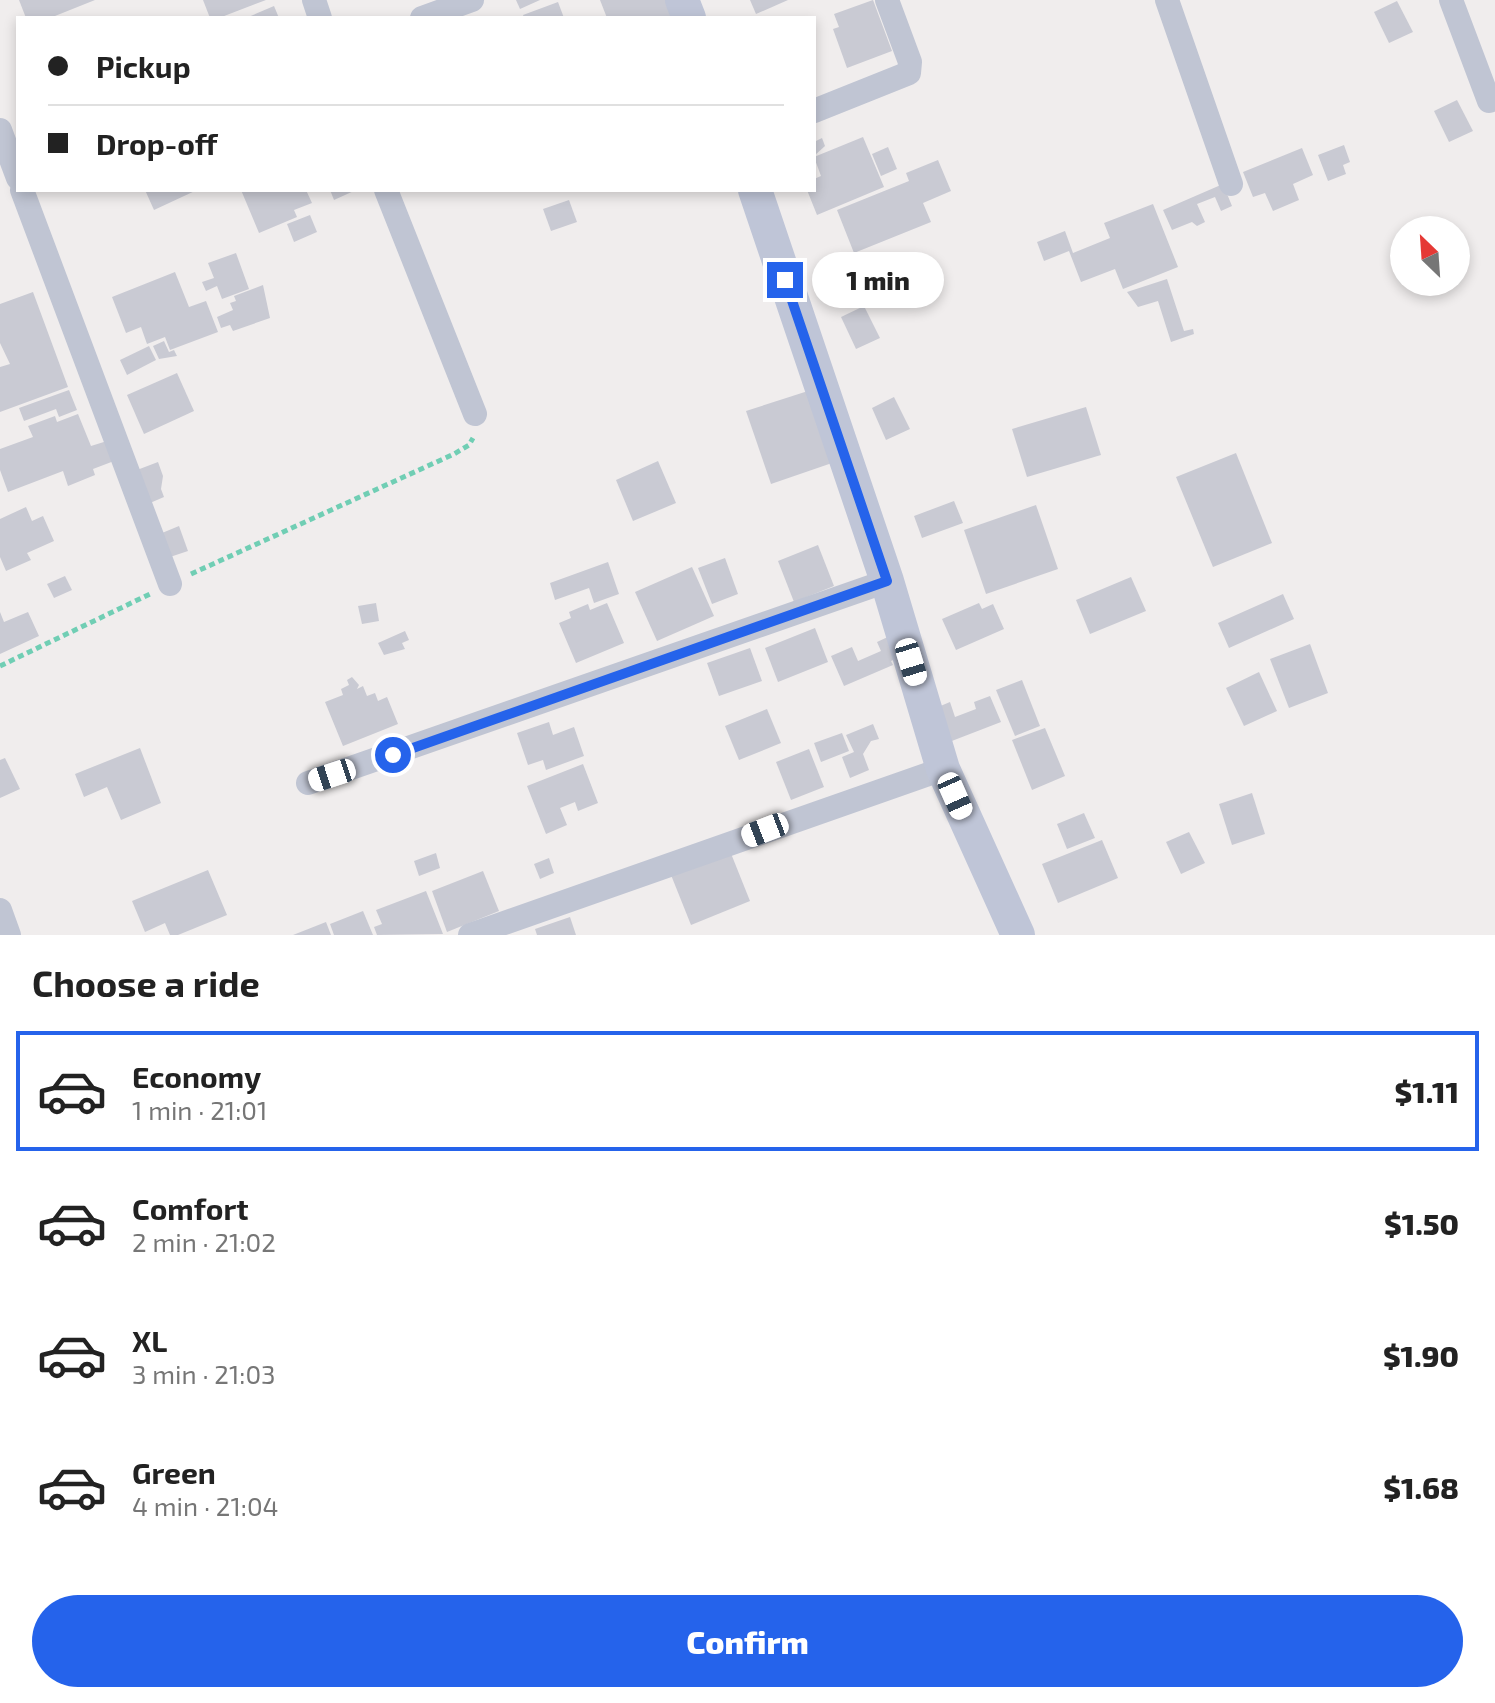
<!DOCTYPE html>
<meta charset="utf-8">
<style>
:root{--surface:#fff;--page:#f6f6f6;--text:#222;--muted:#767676;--line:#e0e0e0;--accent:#2563eb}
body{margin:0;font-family:"Exo 2",sans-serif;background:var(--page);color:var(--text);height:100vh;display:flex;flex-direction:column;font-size:30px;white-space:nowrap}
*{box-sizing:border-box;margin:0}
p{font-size:26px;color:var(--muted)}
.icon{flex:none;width:44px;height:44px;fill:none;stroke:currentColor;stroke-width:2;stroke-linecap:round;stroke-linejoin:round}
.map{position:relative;height:935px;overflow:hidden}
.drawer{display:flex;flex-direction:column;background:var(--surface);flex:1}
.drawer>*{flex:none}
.banner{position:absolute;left:16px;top:16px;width:800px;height:176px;border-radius:0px;box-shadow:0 4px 12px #0003;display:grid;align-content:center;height:176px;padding:0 32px;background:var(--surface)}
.needle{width:52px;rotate:335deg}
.controls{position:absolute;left:1390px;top:216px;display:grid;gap:16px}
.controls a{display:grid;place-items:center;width:80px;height:80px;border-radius:50%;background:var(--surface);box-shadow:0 4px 12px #0003;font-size:40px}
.end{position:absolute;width:36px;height:36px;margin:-18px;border:10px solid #2563eb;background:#fff;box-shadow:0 0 0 4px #fff}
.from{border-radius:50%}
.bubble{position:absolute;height:56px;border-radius:28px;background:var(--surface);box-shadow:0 4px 12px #0003;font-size:26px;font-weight:800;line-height:56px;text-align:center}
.car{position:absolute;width:24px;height:48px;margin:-24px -12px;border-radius:10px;box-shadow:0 0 6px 2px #0007;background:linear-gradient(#fff 24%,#345 0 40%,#fff 0 76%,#345 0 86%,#fff 0)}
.banner b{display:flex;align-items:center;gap:28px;height:76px;font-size:30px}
.banner b+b{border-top:2px solid var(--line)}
.banner i{width:20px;height:20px;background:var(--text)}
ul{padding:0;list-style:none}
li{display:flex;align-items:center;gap:24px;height:120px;margin:0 16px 12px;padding:0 16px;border:4px solid transparent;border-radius:0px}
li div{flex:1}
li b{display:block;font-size:30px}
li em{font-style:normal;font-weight:800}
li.active{border-color:var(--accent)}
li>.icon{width:72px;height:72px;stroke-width:1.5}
h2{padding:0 32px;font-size:36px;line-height:96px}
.primary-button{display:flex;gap:16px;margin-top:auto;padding:16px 32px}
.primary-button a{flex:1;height:92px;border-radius:48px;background:var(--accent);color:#fff;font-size:32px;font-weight:800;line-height:92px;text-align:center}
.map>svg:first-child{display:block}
</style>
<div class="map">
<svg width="1495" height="935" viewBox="0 0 1495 935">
<rect width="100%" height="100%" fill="#f0eded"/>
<g fill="#c9cad3">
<polygon points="19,0 95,0 50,18 26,18"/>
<polygon points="203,0 266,0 219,18 210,18"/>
<polygon points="516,0 540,0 520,9"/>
<polygon points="600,0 674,0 681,18 607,18"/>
<polygon points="750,0 788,0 756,14"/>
<polygon points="873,0 892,51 847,68 833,29 839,27 834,14"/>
<polygon points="1397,1 1413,32 1389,43 1374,12"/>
<polygon points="558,2 564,18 524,18 523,15"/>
<polygon points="274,6 279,18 246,18"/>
<polygon points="1457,100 1473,131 1449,142 1434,111"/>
<polygon points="863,137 884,187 817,215 807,190 814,190 814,179 821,176 814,157"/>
<polygon points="822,138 825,146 814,156 814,142"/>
<polygon points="1344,145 1350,162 1343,165 1346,174 1328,181 1318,155"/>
<polygon points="888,147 897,169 881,176 872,154"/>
<polygon points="1302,148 1313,175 1293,184 1299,200 1273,211 1265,193 1253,197 1243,172"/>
<polygon points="938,160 951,191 923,203 931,222 854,253 837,210 909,181 906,173"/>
<polygon points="1223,184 1232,206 1221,211 1215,197 1197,204 1205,222 1197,226 1192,222 1172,230 1163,210"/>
<polygon points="145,190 197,190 154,210"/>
<polygon points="241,190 306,190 312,203 294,210 297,217 259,233"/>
<polygon points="330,190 356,190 334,200"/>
<polygon points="569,200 577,222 551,231 543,209"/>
<polygon points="1153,204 1178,267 1123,289 1115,269 1081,282 1069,251 1044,261 1037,242 1065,231 1073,253 1110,238 1104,223"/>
<polygon points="310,215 317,232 294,242 287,224"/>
<polygon points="236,253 249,289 222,299 217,286 206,291 202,282 214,278 208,263"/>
<polygon points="175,272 189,307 206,301 218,332 170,350 165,337 147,344 141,327 126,333 112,297"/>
<polygon points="1167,279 1184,331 1193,329 1194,334 1171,342 1158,301 1138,307 1127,292"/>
<polygon points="263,285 270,318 233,331 230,325 221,328 217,317 233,310 230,303 236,301 234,296"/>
<polygon points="33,292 68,387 0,412 0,367 10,364 0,343 0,304"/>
<polygon points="864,306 880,338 856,349 841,317"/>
<polygon points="164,341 169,352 174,350 177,356 159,359 153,346"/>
<polygon points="149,346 156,360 127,375 120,360"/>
<polygon points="177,373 194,411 144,434 127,395"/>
<polygon points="69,390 77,410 59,417 56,409 24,421 19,408"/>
<polygon points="808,391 832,463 771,484 746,411"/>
<polygon points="894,397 910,429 886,440 872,408"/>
<polygon points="1086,407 1101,455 1027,477 1012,429"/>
<polygon points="78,414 91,446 107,441 114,461 93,469 95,475 68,486 63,471 8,492 0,470 0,449 33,437 28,426 55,416 57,422"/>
<polygon points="1236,453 1272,543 1213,567 1176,477"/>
<polygon points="658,461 676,503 633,521 616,480"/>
<polygon points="158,462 163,476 161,489 164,497 150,503 137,470"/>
<polygon points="954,501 963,523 922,538 914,516"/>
<polygon points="1036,505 1058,569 986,594 964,530"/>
<polygon points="26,507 32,521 43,516 54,541 27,553 31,560 6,571 0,557 0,519"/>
<polygon points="179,526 188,551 170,557 162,533"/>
<polygon points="818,545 834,586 794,602 778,561"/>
<polygon points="725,558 738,594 712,604 698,568"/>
<polygon points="608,562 619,594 594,603 589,588 555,600 550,583"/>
<polygon points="692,567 714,616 657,641 635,592"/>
<polygon points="65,576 72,590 54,598 47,584"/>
<polygon points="1131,577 1146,611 1090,634 1076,600"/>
<polygon points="1283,594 1294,619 1229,648 1218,623"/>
<polygon points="376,603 379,621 362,624 358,606"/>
<polygon points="607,603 624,643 576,663 559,623 571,618 569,612 588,604 590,610"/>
<polygon points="979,603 982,609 993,604 1004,629 956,650 942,619"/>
<polygon points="0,612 4,622 28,612 39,636 0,654"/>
<polygon points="815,628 828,662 778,682 765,648"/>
<polygon points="405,631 409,640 402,643 405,649 384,655 378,643"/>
<polygon points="892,635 902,656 891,661 893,665 844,686 831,656 852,647 858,661 881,651 877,642"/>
<polygon points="1310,644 1328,693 1289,708 1270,659"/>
<polygon points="750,648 762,681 719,696 707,663"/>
<polygon points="1259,672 1277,711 1244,726 1226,688"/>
<polygon points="352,677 359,685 357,689 363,686 367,696 375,693 378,701 387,697 398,724 343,746 325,702 343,695 341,689 349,685 347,680"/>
<polygon points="1022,680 1040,726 1015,736 996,690"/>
<polygon points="990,696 1001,722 944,744 931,710 950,702 955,717 976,709 974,702"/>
<polygon points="767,709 781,743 739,760 725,726"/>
<polygon points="549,722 553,735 574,727 584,756 546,770 543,760 528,765 517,733"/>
<polygon points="873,724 879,739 871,741 863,754 869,770 850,778 842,757 854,752 846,735"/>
<polygon points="1045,728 1065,776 1032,790 1012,740"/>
<polygon points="842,733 849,751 821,762 814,743"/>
<polygon points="140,748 161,803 121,820 107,787 84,797 75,774"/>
<polygon points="809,749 824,787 791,800 776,762"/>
<polygon points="5,758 20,789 0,798 0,760"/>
<polygon points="583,764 598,803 578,811 575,802 560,808 567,825 546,834 527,786"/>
<polygon points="1252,793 1265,834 1232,845 1219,804"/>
<polygon points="1084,813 1095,838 1067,849 1057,824"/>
<polygon points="1189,832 1205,863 1181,874 1166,842"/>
<polygon points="1102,840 1118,878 1058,903 1042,864"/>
<polygon points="730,851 750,901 691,925 671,875"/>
<polygon points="436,853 440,868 419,876 414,861"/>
<polygon points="549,858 554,873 540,879 534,864"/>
<polygon points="208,870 227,915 178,935 170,935 165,923 145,932 132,901"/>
<polygon points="483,871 499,911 447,932 432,891"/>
<polygon points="426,891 443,934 377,935 374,927 382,924 376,910"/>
<polygon points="363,911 373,935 334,935 330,924"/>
<polygon points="570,917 576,935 537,935 535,929"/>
<polygon points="326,922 331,935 293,935"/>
</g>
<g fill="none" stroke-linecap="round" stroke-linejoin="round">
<g stroke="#70ceb4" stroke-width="5" stroke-dasharray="6 4" stroke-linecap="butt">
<polyline points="191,574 454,454 469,445 473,438"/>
<polyline points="0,666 150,594"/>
</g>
<g stroke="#c0c5d3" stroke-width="24">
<polyline points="314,0 320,18"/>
<polyline points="1167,0 1231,184"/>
<polyline points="1451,0 1489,101"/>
<polyline points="422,18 472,0"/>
<polyline points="814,111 909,73 910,62 887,0"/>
<polyline points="0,130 18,178"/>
<polyline points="22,190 170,584"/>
<polyline points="386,190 475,414"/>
<polyline points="308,783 887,581"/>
<polyline points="0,910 9,935"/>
<polyline points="470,935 943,769"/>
</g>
<g stroke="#bfc5d7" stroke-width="34">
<polyline points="682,0 689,18"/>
<polyline points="755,190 887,581 943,769 1018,935"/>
</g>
</g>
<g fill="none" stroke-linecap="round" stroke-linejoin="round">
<polyline stroke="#2563eb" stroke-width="10" points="393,755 887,581 785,280"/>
</g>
</svg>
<div class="controls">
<a><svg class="needle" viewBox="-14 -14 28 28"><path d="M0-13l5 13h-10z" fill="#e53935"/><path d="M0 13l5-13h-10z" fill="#767676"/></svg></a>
</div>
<i class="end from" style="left:393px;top:755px"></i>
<i class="end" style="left:785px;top:280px"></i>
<div class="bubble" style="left:812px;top:252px;width:132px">1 min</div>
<i class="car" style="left:911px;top:662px;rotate:163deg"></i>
<i class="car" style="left:332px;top:775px;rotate:252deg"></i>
<i class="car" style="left:955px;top:796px;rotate:156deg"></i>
<i class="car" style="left:765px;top:830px;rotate:249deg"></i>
<div class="banner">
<b><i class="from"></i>Pickup</b>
<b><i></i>Drop-off</b>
</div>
</div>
<section class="drawer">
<h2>Choose a ride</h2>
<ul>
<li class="active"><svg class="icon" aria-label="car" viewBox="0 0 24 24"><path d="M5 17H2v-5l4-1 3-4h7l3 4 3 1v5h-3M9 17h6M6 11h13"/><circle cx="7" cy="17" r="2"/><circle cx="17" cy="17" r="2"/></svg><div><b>Economy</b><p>1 min · 21:01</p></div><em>$1.11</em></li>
<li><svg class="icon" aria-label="car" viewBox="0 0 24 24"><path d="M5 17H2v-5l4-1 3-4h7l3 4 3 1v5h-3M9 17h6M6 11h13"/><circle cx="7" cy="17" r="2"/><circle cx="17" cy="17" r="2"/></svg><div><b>Comfort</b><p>2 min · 21:02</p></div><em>$1.50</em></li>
<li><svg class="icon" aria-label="car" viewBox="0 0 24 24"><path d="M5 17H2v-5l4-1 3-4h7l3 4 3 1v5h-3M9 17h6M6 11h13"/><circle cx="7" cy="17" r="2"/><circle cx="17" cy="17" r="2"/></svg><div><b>XL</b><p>3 min · 21:03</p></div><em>$1.90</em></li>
<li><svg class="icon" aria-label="car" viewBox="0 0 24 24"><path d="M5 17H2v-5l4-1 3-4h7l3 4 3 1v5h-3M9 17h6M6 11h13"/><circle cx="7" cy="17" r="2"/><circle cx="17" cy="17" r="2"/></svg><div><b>Green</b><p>4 min · 21:04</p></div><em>$1.68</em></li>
</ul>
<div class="primary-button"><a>Confirm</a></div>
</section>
